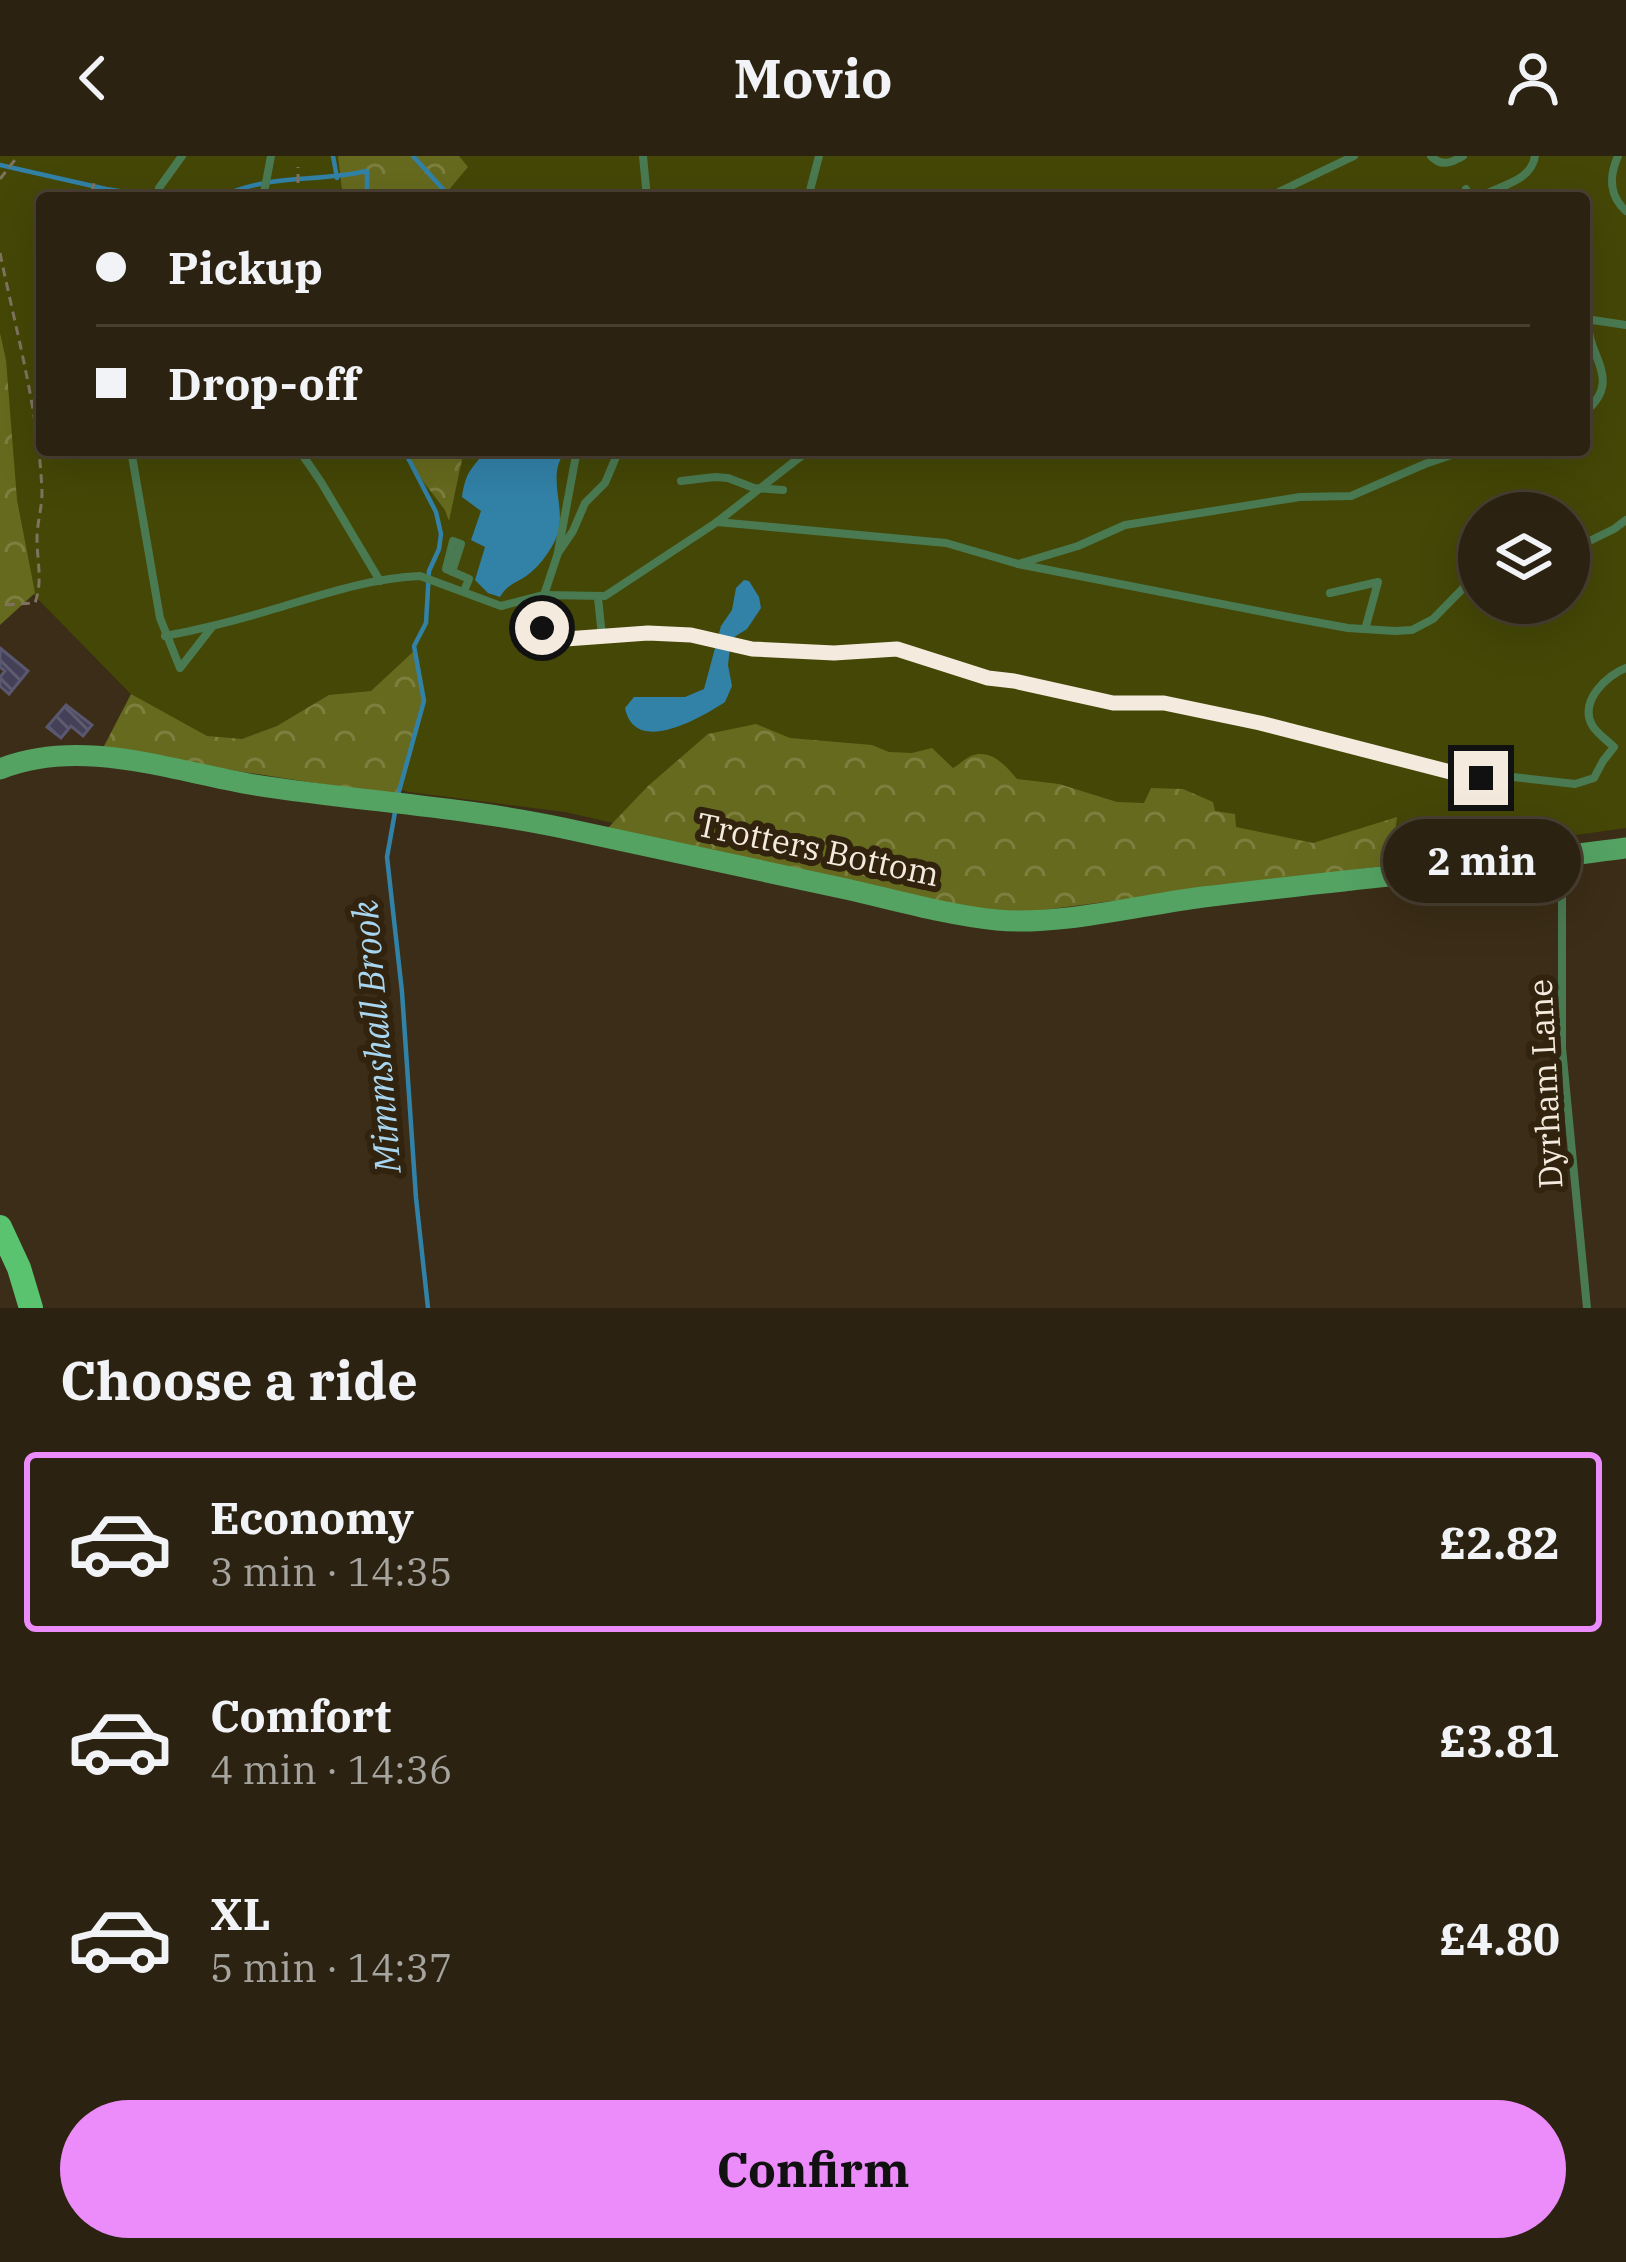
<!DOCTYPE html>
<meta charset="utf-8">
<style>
:root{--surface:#2c2211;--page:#382f1f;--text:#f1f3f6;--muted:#a6a49f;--line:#483f31;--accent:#ec8cfa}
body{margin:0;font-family:"IBM Plex Serif",serif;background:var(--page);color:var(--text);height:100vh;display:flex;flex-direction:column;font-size:45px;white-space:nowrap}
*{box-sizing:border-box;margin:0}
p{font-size:39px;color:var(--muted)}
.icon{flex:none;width:66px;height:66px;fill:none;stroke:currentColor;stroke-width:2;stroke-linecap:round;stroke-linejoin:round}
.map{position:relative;height:1152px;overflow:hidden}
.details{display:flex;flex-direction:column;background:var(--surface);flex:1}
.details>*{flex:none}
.guide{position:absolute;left:36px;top:36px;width:1554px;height:264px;border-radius:12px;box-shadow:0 12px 48px #0002,0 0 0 3px var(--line);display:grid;align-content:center;height:264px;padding:0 60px;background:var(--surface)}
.buttons{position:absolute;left:1458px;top:336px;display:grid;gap:24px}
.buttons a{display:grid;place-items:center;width:132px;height:132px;border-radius:50%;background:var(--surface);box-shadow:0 12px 48px #0002,0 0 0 3px var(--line);font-size:60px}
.end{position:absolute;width:54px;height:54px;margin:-27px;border:15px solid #f4ebde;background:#111;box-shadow:0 0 0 6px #111}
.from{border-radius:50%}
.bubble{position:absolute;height:84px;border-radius:42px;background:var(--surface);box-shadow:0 12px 48px #0002,0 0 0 3px var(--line);font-size:39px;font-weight:800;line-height:84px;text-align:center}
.guide b{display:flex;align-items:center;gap:42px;height:114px;font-size:45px}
.guide b+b{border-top:3px solid var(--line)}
.guide i{width:30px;height:30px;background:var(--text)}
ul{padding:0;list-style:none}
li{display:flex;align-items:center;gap:36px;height:180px;margin:0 24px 18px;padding:0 36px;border:6px solid transparent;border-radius:12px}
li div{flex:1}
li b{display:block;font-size:45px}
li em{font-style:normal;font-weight:800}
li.on{border-color:var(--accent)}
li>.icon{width:108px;height:108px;stroke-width:1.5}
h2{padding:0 60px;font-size:54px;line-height:144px}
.button{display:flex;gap:24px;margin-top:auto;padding:24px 60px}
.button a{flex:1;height:138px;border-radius:72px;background:var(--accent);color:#111;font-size:48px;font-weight:800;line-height:138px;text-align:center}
header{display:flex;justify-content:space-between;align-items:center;height:156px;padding:0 60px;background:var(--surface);font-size:54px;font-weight:800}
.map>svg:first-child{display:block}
</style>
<header><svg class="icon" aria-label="back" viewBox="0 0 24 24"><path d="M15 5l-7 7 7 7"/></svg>Movio<svg class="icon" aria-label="person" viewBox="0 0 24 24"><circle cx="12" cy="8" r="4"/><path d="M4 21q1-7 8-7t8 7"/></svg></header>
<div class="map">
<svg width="1626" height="1152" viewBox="0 0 1626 1152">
<defs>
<pattern id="forest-crowns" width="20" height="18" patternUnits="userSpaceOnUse" patternTransform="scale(3)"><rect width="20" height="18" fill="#666a1e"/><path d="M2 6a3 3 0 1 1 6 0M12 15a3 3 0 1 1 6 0" fill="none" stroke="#7c7f3e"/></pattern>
<pattern id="building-back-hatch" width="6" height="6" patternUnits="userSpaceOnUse" patternTransform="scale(3)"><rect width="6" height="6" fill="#434058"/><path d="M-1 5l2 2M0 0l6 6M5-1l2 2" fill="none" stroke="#5f5c70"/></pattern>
</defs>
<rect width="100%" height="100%" fill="#3b2d17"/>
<path fill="#444706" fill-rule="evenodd" d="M0,0H1626V672L1012,758L565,656L409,636L164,572L28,433L0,285ZM42,42H1584V294H42ZM1479,357H1569V447H1479Z"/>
<g fill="url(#forest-crowns)">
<polygon points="338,0 459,0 468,11 442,42 343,42"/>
<polygon points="0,177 6,204 17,344 35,437 0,469"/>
<polygon points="399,294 464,294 449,365 445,354"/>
<polygon points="413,496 424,545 398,640 102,594 131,538 207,580 242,583 277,570 329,539 371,535"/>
<path d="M756,568L790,582L872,589L889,596L912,597L932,592L953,612C959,609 964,603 971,600C991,592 1006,610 1017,623L1059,628L1117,646L1144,647L1151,632L1183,633L1213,646L1215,655L1235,658L1236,671L1313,687L1397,661L1391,709L1012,758L945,751L608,672L648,630L708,578Z"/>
</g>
<g fill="#3282a8">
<path d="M486,294H567C545,317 566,349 558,377C554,390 540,410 530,417C518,427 508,427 500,441L488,437L475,424L485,391L471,384L481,355L462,341C466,313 472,314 486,294Z"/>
<path d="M744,424L749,425L759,441L761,452L747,473L731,483L728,509L732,530L725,546C702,561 635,601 625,552L634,541H685L704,533L721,470L732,454L736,432Z"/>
</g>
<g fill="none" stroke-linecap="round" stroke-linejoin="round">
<g stroke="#3282a8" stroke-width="4.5">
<polyline points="333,0 337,22"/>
<polyline points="413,0 451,42"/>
<polyline points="0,9 106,33 166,42"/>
<path d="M218,42C269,17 313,27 367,15V42"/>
<polyline points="398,639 424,545 414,490 426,467 429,415 439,393 441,378 436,356 404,294"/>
<polyline points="395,656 387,701 402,836 416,1042 428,1152"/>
</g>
</g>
<g fill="url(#building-back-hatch)" stroke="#5a5770" stroke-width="3">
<polygon points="0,492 28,515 9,538 0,530 0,521 5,515 0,511"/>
<polygon points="66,549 92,569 83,580 71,570 61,582 47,571"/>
</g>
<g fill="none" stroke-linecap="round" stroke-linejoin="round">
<g stroke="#7f7360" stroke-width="3" stroke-dasharray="9 6" stroke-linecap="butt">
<polyline points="0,23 18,0"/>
<polyline points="298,27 298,11"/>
<polyline points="92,36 95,22"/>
<path d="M0,97C16,175 39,256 42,336C42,352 37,367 37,383C37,405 43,425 35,447L0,449"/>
</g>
<g stroke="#4a7a52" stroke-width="8">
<polyline points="643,0 647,42"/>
<path d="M1431,0C1441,11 1451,7 1463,0"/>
<path d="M1618,0C1609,20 1609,40 1626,55"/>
<polyline points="1466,33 1470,42"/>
<polyline points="157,42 159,32 182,0"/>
<polyline points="263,42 271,0"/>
<polyline points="808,42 819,0"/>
<polyline points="1266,42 1354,0"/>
<path d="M1478,42C1500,29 1531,26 1535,0"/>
<polyline points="1586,163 1626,169"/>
<path d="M1584,257C1625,223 1586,201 1588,163"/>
<polyline points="131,294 160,462 180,512 212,471"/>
<polyline points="299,294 321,326 380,425"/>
<polyline points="681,325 715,321 728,322 754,332 783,334"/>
<polyline points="717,366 946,387 1018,408 1078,390 1125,369 1300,341 1351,340 1425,308 1466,294"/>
<polyline points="1569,395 1614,373 1626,364"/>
<polyline points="558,396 577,294"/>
<polyline points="1018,408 1299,463 1348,472 1395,475 1412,474 1433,463 1479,416"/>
<polyline points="452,416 461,388 453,385 446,413 469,423 464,435"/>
<polyline points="1330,437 1378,426 1366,470"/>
<polyline points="544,439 558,397 573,375 585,347 605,327 619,294"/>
<path d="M536,441L542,477L549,484L660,477L691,479L752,493L834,497L897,493L914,496L988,522L1014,525L1113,547H1164L1260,567L1466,621H1513L1575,628L1594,622L1603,605L1614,591C1608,585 1596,577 1592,569C1579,545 1607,519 1626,512"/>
<polyline points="598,442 602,480"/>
<path d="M165,480C202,473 238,464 274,453C321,439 370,422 420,420L501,450L544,439L605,440L717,366L809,294"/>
<polyline points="1562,702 1562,892 1587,1152"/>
</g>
<path stroke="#54a363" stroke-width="21" d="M0,613C80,581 169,614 249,628C354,645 459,650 563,672C657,692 752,713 846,733C895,744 947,759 997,764C1059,770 1140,749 1203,741C1344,724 1485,711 1626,692"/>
<polyline stroke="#5ac370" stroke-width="24" points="0,1071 19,1112 31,1152"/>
</g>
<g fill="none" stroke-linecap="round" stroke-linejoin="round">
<polyline stroke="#f4ebde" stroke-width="15" points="542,472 544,480 552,484 648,477 691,479 752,493 834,497 897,493 988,522 1014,525 1113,547 1164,547 1260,567 1466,620 1481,622"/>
</g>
<g text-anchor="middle" stroke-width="12" stroke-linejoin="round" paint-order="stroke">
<g font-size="33" fill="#f4ebde" stroke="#31230e">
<text transform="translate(818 693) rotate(12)" y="12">Trotters Bottom</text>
<text transform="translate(1545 928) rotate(-93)" y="12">Dyrham Lane</text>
</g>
<g font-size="36" font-style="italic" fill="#a8d6f0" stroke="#31230e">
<text transform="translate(376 881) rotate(-95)" y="13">Mimmshall Brook</text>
</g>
</g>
</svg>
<div class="buttons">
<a><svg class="icon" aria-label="layers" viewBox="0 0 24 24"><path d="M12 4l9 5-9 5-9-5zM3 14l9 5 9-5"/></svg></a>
</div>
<i class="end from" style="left:542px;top:472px"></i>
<i class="end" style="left:1481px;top:622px"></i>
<div class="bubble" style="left:1383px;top:663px;width:198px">2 min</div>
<div class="guide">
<b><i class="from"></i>Pickup</b>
<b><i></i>Drop-off</b>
</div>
</div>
<section class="details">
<h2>Choose a ride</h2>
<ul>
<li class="on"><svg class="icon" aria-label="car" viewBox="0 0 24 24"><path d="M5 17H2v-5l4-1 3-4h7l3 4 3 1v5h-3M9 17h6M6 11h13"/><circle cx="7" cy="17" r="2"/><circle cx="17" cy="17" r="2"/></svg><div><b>Economy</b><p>3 min · 14:35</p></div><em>£2.82</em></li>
<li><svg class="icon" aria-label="car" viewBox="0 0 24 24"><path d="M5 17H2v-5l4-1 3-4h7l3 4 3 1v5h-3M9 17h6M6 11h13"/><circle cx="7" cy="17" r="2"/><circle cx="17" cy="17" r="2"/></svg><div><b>Comfort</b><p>4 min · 14:36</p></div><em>£3.81</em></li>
<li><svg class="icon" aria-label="car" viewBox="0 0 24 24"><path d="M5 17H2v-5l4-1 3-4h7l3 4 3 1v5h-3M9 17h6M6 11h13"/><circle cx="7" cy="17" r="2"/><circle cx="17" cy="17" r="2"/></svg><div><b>XL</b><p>5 min · 14:37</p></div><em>£4.80</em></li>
</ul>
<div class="button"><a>Confirm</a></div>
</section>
